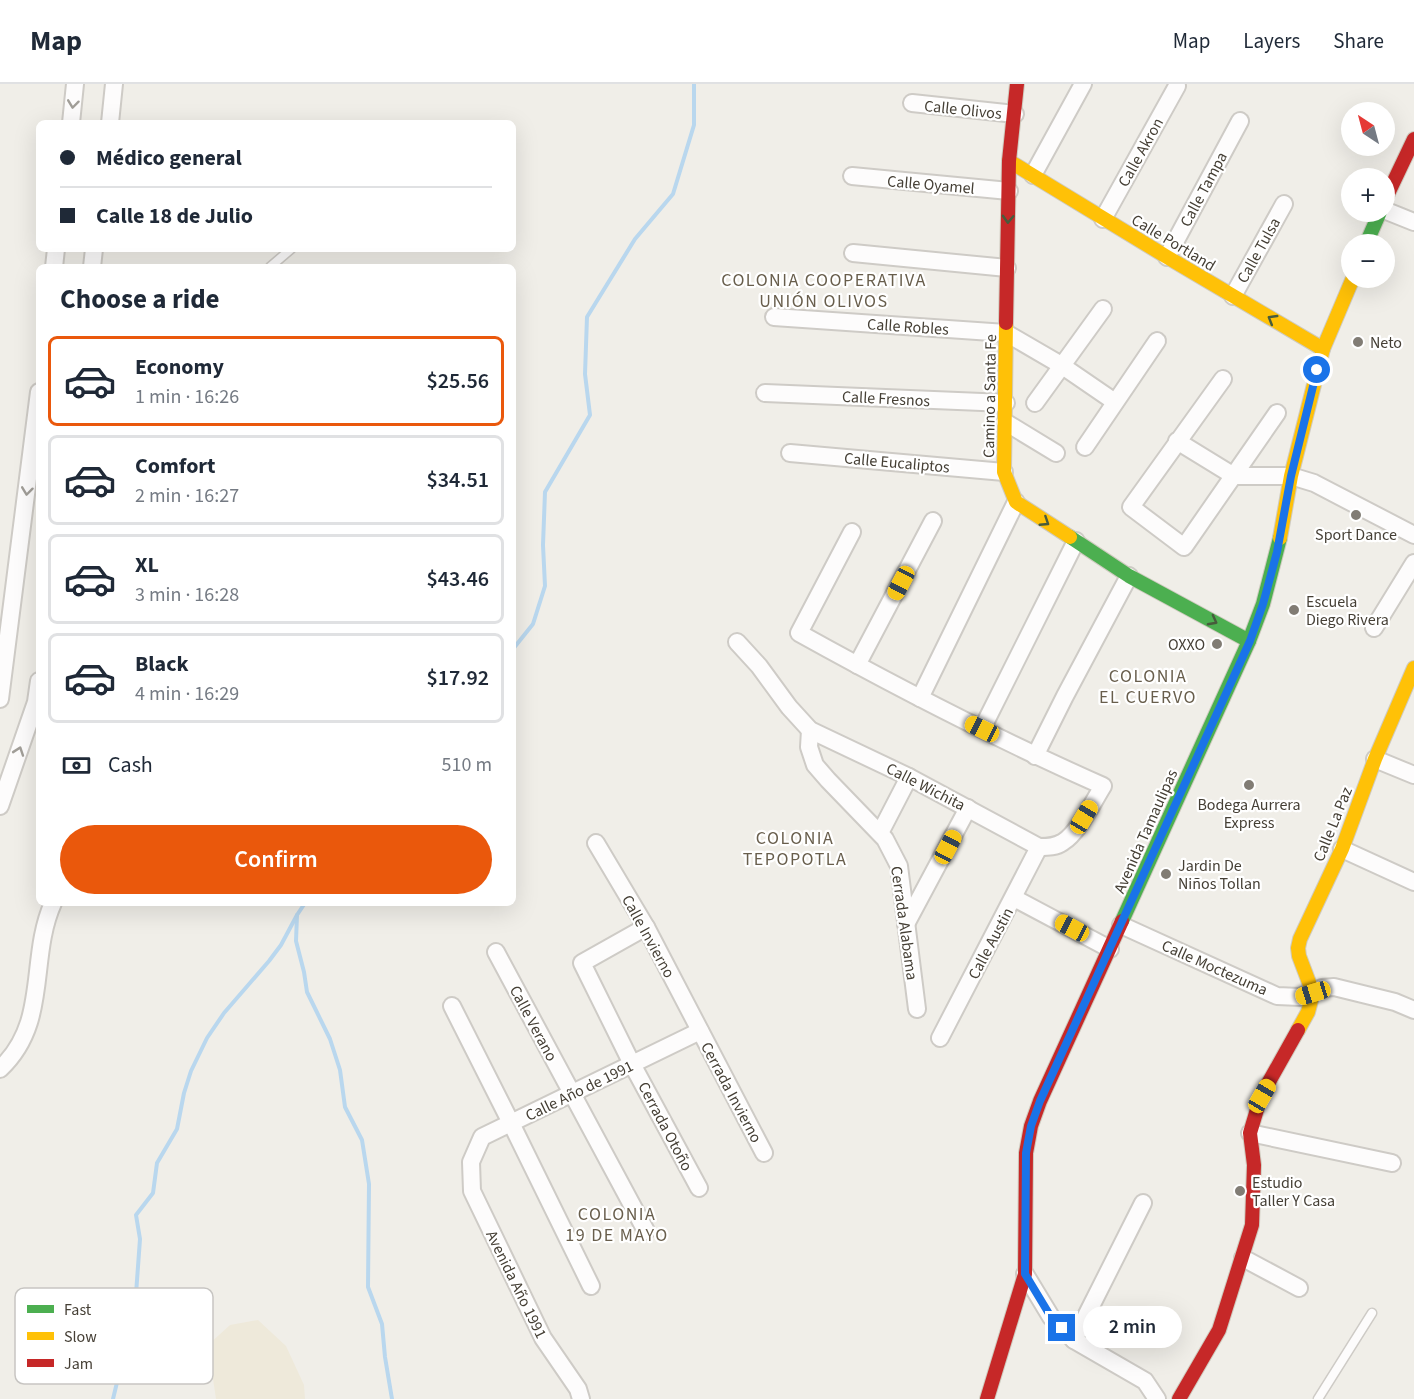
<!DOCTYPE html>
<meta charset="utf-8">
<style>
:root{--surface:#fff;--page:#f2f2f3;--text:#1f2937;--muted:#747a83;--line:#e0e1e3;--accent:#ea580c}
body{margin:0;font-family:"Source Sans 3",sans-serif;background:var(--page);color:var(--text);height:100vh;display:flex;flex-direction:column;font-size:22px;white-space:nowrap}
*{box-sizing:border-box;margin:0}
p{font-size:20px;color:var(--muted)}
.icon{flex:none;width:33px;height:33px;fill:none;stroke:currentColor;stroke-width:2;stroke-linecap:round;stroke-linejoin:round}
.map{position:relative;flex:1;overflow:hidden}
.details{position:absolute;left:36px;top:180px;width:480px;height:642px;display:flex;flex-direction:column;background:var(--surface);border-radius:9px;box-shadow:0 6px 24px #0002}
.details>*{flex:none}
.top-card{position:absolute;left:36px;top:36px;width:480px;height:132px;border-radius:9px;box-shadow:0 6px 24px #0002;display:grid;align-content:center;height:132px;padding:0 24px;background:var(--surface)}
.needle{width:39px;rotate:324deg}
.tools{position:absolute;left:1341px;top:18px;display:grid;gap:12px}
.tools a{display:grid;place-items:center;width:54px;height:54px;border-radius:50%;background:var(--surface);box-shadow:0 6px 24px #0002;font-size:30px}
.end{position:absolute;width:27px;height:27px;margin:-14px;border:8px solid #1a73e8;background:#fff;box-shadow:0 0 0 3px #fff}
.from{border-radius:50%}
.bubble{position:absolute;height:42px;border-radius:21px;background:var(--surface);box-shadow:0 6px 24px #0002;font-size:20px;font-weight:600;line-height:42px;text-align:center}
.car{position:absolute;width:18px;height:36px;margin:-18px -9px;border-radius:8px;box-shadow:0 0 4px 2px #0007;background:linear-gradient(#f5c518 24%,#345 0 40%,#f5c518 0 76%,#345 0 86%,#f5c518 0)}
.top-card b{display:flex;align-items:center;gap:21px;height:57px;font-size:22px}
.top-card b+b{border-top:2px solid var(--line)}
.top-card i{width:15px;height:15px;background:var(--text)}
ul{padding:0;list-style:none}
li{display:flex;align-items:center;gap:18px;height:90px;margin:0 12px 9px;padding:0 12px;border:3px solid var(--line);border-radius:9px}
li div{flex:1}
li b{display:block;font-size:22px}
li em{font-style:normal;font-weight:600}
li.selected{border-color:var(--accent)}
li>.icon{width:54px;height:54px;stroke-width:1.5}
h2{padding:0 24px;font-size:27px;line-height:72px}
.pay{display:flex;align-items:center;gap:15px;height:66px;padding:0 24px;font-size:22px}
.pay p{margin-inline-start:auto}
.primary-button{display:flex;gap:12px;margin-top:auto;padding:12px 24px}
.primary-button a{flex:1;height:69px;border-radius:36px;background:var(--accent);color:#fff;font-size:24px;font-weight:600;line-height:69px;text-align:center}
header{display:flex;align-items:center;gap:36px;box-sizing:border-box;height:84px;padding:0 30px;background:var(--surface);border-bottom:2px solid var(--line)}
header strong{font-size:28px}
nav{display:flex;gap:33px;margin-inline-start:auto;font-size:21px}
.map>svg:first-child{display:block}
</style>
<header>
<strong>Map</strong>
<nav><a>Map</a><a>Layers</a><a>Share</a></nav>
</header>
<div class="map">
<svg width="1414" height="1315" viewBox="0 0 1414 1315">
<rect width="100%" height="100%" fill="#f0eee8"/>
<polygon fill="#eee9da" points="258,1236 286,1262 304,1301 305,1315 216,1315 208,1261 230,1241"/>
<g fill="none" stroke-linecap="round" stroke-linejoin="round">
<g stroke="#b9d7ee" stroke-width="4">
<polyline points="513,565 533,540 545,502 543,461 545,408 590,331 585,290 587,233 635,155 673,110 694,41 694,0"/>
<polyline points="297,831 296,857 304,888 307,908 330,955 340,986 345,1023 362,1056 369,1100 368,1203 382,1240 385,1273 392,1315"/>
<polyline points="113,1315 120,1286 125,1243 136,1210 140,1155 136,1131 153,1109 157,1079 177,1045 184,1009 191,987 207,954 224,929 269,877 281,861 297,831 305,819"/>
</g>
<defs>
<g id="lane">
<polyline points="270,183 291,165"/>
<polyline points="1318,1315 1372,1229"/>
</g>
<g id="street">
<polyline points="912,19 1015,30"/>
<polyline points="71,39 75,0"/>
<polyline points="110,39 114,0"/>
<polyline points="1033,91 1083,0"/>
<polyline points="852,92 1009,107"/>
<polyline points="1384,126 1414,138"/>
<polyline points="1103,135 1177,2"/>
<polyline points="853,169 1007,184"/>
<polyline points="1167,173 1240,37"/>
<polyline points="54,183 56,165"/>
<polyline points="92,183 94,165"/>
<polyline points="1233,212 1284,120"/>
<polyline points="774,233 1006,249 1061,281 1115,318"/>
<polyline points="1223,295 1131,423 1184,463 1277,329"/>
<polyline points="765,309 1006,319"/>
<polyline points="1035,319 1103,225"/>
<polyline points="1005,338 1056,369"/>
<polyline points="1177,357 1234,392 1291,392 1314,399 1414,451"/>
<polyline points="1085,363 1157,257"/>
<polyline points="790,369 1004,388"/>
<path d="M852,448L799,549C898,604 999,656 1103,702C1093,718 1078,749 1063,758C1056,763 1048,763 1039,763"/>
<polyline points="1374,544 1414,479"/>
<polyline points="737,558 759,582 789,623 810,646 909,693 1039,763"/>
<polyline points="857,581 933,437"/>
<polyline points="920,614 1016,418"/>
<polyline points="0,615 39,308"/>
<polyline points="982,645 1076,457"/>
<polyline points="810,646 809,663 815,681 828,696 885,755 899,782 917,925"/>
<polyline points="1035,672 1065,612 1129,492"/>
<polyline points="1375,675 1414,691"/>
<polyline points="0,722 36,618 39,597"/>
<polyline points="880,749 909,693"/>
<polyline points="596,759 646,843 764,1069"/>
<polyline points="1342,765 1414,798"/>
<polyline points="1014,814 1110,865"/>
<polyline points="906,840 968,724"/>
<polyline points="1121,841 1277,912 1300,913 1322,904 1334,903 1395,918 1414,926"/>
<polyline points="646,843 582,879 632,980 699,1104"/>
<polyline points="496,868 646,1147"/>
<polyline points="452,922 511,1039 591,1202"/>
<polyline points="940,954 1039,763"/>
<path d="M0,985C50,938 28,875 53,819"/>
<polyline points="1250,1049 1392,1079"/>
<polyline points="1243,1174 1299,1204"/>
<polyline points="1025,1190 1051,1233 1074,1256 1145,1297 1157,1315"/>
<polyline points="1074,1256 1143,1119"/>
<polyline points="581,1315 578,1305 543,1254 472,1107 471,1078 482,1053 700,947"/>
</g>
<g id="fast">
<polyline points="1366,160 1380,128"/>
<polyline points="1070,453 1129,492 1249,557"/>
<polyline points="1122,837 1249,557 1263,520 1280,454"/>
</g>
<g id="slow">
<polyline points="1009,77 1167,173 1323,265"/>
<polyline points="1006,239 1004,388 1016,418 1070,453"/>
<polyline points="1280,454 1291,392 1323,265 1353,194"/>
<polyline points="1298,946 1308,928 1313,909 1299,872 1298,864 1300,855 1342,765 1375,675 1414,584"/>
</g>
<g id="jam">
<polyline points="1384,118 1414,55"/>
<polyline points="1006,239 1009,77 1017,0"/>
<polyline points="987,1315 1025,1190 1026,1069 1031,1042 1040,1017 1122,837"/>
<polyline points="1179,1315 1219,1246 1252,1141 1254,1081 1250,1049 1261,1012 1298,946"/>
</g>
</defs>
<use href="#lane" stroke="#cecbc6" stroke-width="11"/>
<use href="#street" stroke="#cecbc6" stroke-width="20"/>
<use href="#fast" stroke="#cfcbbf" stroke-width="16"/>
<use href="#slow" stroke="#cfcbbf" stroke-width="16"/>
<use href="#jam" stroke="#cfcbbf" stroke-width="16"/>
<use href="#lane" stroke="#fdfcfc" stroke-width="8"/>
<use href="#street" stroke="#fdfcfc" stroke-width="16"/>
<use href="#fast" stroke="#4caf50" stroke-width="14"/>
<use href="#slow" stroke="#ffc107" stroke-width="14"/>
<use href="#jam" stroke="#c62828" stroke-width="14"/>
</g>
<defs><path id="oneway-chevron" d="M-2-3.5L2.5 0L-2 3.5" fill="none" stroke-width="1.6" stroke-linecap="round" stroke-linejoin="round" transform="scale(1.5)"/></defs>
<g stroke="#a19e98">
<use href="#oneway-chevron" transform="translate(73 20) rotate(97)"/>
<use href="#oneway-chevron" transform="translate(27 407) rotate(97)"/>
<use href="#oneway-chevron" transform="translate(19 667) rotate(-71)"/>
</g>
<g stroke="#475b3c">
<use href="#oneway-chevron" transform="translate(1008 135) rotate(92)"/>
<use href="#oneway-chevron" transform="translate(1272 235) rotate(-149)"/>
<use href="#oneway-chevron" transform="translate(1045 438) rotate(33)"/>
<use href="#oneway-chevron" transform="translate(1213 537) rotate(28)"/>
</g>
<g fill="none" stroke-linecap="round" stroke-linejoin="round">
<polyline stroke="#1a73e8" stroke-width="8" points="1062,1244 1051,1233 1025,1190 1026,1069 1031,1042 1040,1017 1250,557 1263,520 1277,468 1291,392 1317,286"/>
</g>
<g fill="#817c74" stroke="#fff" stroke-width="2">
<circle cx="1358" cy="258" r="6"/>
<circle cx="1356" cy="431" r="6"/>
<circle cx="1294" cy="526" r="6"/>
<circle cx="1217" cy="560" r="6"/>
<circle cx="1249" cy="701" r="6"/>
<circle cx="1166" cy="790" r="6"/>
<circle cx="1240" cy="1107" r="6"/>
</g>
<g text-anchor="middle" stroke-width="4.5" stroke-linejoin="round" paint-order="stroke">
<g font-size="16" fill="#453f35" stroke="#fff">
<text transform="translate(963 25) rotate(6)" y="6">Calle Olivos</text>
<text transform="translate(1140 68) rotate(-61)" y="6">Calle Akron</text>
<text transform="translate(931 100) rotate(5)" y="6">Calle Oyamel</text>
<text transform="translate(1203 105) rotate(-62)" y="6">Calle Tampa</text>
<text transform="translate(1174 158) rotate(31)" y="6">Calle Portland</text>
<text transform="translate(1258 166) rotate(-61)" y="6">Calle Tulsa</text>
<text transform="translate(908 242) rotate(4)" y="6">Calle Robles</text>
<text transform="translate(989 312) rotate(-89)" y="6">Camino a Santa Fe</text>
<text transform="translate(886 314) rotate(3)" y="6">Calle Fresnos</text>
<text transform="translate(897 378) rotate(5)" y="6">Calle Eucaliptos</text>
<text transform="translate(926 702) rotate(27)" y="6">Calle Wichita</text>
<text transform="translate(1332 740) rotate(-68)" y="6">Calle La Paz</text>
<text transform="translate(1145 747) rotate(-66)" y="6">Avenida Tamaulipas</text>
<text transform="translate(905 839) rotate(82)" y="6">Cerrada Alabama</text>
<text transform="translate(649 852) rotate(61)" y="6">Calle Invierno</text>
<text transform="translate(990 859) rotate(-62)" y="6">Calle Austin</text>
<text transform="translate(1215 883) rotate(24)" y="6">Calle Moctezuma</text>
<text transform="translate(534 939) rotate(62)" y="6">Calle Verano</text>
<text transform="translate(579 1006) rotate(-26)" y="6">Calle Año de 1991</text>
<text transform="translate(732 1008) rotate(62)" y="6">Cerrada Invierno</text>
<text transform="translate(666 1042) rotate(62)" y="6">Cerrada Otoño</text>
<text transform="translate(517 1200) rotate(64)" y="6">Avenida Año 1991</text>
</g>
<g font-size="16" fill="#453f35" stroke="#fff" text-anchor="start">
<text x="1370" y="264">Neto</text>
<text x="1356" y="456" text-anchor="middle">Sport Dance</text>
<text x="1306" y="523">Escuela<tspan x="1306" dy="18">Diego Rivera</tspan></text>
<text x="1205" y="566" text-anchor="end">OXXO</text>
<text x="1249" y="726" text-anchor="middle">Bodega Aurrera<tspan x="1249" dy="18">Express</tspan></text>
<text x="1178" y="787">Jardin De<tspan x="1178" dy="18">Niños Tollan</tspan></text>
<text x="1252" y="1104">Estudio<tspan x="1252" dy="18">Taller Y Casa</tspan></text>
</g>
<g font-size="18" letter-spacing="1.5" fill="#685e4c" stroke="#fff">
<text x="824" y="202">COLONIA COOPERATIVA<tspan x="824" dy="21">UNIÓN OLIVOS</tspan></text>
<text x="1148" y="598">COLONIA<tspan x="1148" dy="21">EL CUERVO</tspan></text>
<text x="795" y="760">COLONIA<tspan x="795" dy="21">TEPOPOTLA</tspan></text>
<text x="617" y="1136">COLONIA<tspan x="617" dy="21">19 DE MAYO</tspan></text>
</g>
</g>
<rect x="15" y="1204" width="198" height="96" rx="9" fill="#fff" stroke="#c7c5c2" stroke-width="1.5"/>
<rect x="27" y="1221" width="27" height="8" fill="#4caf50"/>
<rect x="27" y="1248" width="27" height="8" fill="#ffc107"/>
<rect x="27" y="1275" width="27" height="8" fill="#c62828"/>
<g font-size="16" fill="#453f35">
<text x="64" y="1231">Fast</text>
<text x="64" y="1258">Slow</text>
<text x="64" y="1285">Jam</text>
</g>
</svg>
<div class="tools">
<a><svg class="needle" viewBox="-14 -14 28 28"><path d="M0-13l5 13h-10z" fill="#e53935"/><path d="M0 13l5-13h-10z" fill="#747a83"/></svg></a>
<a>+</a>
<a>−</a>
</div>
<i class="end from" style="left:1317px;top:286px"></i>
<i class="end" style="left:1062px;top:1244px"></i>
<div class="bubble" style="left:1083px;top:1222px;width:99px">2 min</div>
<i class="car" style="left:901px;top:499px;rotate:208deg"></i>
<i class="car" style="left:982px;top:645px;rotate:296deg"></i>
<i class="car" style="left:1084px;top:733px;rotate:31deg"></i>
<i class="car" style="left:948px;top:763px;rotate:28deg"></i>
<i class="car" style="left:1072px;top:844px;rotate:298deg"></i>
<i class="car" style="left:1313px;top:909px;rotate:253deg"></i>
<i class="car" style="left:1262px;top:1012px;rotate:30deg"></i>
<div class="top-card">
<b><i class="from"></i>Médico general</b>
<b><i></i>Calle 18 de Julio</b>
</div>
<section class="details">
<h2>Choose a ride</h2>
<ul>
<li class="selected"><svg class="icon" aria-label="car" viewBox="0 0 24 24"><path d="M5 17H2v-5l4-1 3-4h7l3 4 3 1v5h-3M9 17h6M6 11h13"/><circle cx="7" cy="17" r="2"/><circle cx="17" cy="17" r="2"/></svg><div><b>Economy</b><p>1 min · 16:26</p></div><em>$25.56</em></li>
<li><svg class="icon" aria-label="car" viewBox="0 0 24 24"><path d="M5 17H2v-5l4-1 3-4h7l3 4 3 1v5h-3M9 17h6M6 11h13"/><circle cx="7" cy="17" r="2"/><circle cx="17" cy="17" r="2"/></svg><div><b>Comfort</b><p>2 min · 16:27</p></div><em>$34.51</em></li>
<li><svg class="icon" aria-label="car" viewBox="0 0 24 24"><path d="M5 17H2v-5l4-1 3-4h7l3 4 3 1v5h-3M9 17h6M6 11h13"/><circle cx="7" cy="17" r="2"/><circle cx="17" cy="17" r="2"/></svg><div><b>XL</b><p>3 min · 16:28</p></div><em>$43.46</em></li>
<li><svg class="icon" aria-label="car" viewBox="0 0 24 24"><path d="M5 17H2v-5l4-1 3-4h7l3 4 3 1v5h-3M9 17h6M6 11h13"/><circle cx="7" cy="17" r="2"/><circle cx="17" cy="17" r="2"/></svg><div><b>Black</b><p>4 min · 16:29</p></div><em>$17.92</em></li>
</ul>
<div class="pay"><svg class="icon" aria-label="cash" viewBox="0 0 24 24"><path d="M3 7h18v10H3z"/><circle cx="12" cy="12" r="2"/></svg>Cash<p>510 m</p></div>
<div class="primary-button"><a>Confirm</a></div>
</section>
</div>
